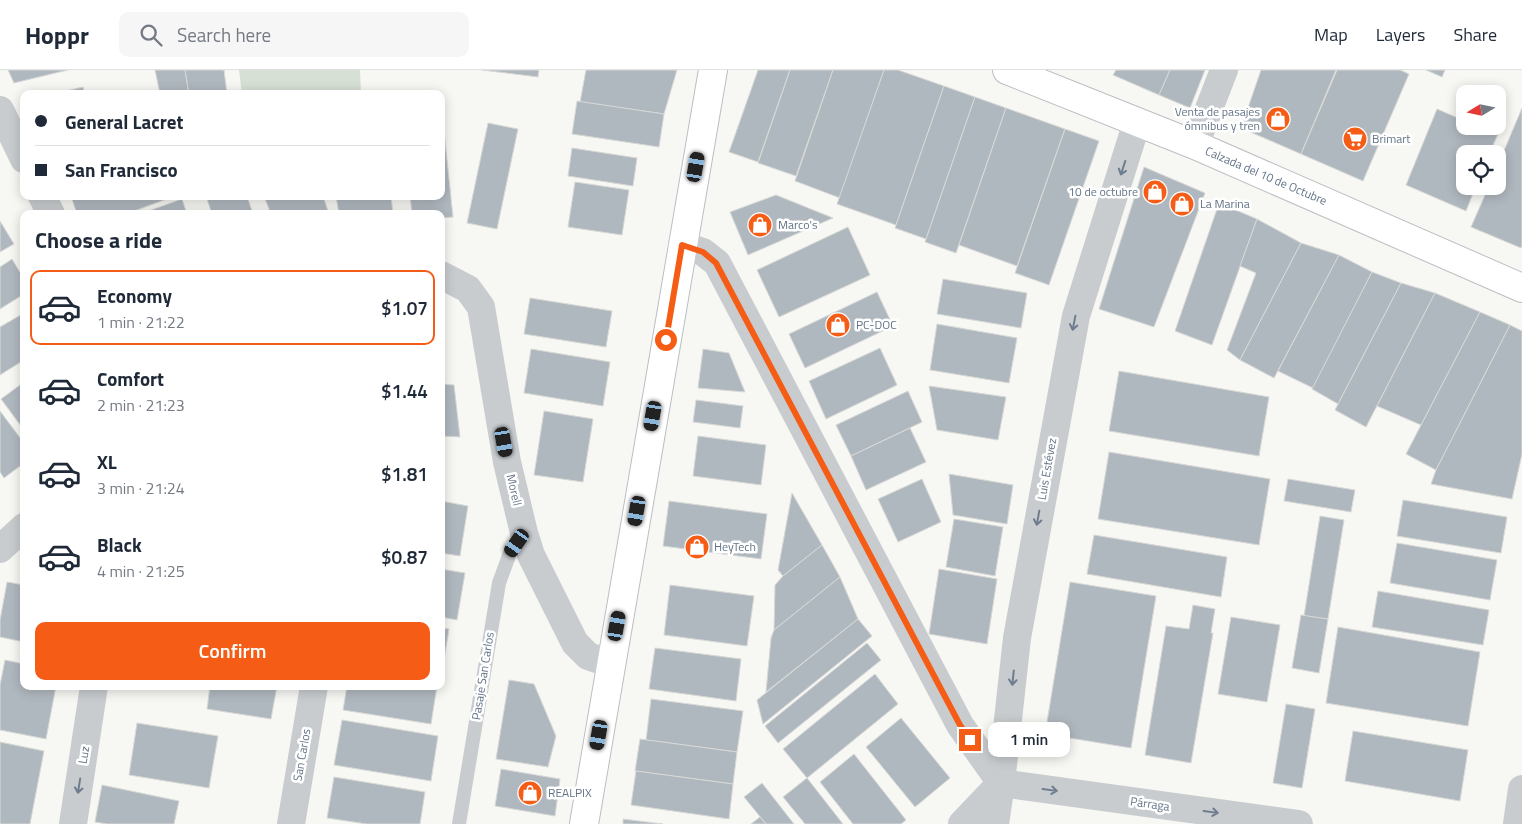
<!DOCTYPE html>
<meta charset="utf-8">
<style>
:root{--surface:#fff;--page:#f6f6f7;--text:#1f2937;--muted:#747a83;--line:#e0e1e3;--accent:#f55c16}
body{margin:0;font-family:"Titillium Web",sans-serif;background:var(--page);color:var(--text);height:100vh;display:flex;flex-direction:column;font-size:19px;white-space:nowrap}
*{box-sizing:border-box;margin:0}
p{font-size:16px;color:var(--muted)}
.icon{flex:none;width:28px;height:28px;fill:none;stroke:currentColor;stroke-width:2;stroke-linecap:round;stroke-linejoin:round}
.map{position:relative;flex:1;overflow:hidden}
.drawer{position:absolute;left:20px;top:140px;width:425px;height:480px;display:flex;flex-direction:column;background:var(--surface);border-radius:10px;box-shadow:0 2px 12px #0003}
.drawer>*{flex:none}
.banner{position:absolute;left:20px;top:20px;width:425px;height:110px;border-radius:10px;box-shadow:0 2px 12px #0003;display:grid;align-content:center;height:110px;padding:0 15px;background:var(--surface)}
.needle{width:32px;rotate:260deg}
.controls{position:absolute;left:1456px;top:15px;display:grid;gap:10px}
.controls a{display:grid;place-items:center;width:50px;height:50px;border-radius:10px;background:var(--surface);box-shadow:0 2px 12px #0003;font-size:25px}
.end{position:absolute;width:22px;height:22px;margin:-11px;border:6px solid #f55c16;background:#fff;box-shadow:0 0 0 2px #fff}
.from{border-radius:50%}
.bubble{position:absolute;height:35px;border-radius:10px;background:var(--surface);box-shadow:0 2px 12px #0003;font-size:16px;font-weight:600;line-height:35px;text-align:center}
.car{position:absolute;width:15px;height:30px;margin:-15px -8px;border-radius:6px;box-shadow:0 0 4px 1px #0007;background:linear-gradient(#222 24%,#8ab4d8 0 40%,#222 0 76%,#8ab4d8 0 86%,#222 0)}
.banner b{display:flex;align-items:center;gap:18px;height:48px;font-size:19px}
.banner b+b{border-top:1px solid var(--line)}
.banner i{width:12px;height:12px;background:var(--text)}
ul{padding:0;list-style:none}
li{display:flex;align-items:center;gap:15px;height:75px;margin:0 10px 8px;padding:0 5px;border:2px solid transparent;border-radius:10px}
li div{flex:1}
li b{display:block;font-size:19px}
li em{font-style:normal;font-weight:600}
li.selected{border-color:var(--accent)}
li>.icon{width:45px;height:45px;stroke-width:1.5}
h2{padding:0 15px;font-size:22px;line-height:60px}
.action{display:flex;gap:10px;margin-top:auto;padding:10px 15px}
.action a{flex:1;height:58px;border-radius:10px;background:var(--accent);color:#fff;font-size:20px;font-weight:600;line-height:58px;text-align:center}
header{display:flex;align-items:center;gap:30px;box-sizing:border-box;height:70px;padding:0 25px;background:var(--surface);border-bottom:1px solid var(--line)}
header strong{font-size:24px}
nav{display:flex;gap:28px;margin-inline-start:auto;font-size:18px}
.search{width:350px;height:45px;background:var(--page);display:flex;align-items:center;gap:12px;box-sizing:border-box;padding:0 18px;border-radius:10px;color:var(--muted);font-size:19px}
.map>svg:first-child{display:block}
</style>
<header>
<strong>Hoppr</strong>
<div class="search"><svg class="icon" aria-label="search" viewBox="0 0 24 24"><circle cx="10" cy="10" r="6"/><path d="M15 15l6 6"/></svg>Search here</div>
<nav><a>Map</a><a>Layers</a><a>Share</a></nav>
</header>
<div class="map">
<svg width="1522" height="754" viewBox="0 0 1522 754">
<rect width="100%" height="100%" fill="#f7f7f3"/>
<polygon fill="#d7e0d4" points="239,0 360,0 361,24 242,24"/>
<g fill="#b0b8bf" stroke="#d8d9d6">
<polygon points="8,0 68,0 14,13"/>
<polygon points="155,0 185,0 189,24 160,24"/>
<polygon points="185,0 224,0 227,24 189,24"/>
<polygon points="482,0 539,0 538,7"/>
<polygon points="586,0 677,0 664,44 580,32"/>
<polygon points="758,0 790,0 758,92 729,82"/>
<polygon points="790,0 833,0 796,106 758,93"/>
<polygon points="833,0 884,0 840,128 795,111"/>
<polygon points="884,0 898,0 944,16 896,155 837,134"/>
<polygon points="1116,0 1170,0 1159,25 1113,5"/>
<polygon points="1170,0 1205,0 1190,38 1159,25"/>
<polygon points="1261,0 1336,0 1301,84 1241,58"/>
<polygon points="1337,0 1400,0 1409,4 1363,111 1301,84"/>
<polygon points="1426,0 1445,0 1442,7"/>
<polygon points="944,16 975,27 926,169 895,158"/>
<polygon points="83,17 85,24 53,24"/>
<polygon points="975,27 1006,38 956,183 925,172"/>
<polygon points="577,31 664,44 659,77 572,64"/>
<polygon points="1006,38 1065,59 1017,196 959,175"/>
<polygon points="1522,38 1522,176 1521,178 1471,157 1489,116 1498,116 1498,95"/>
<polygon points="1437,39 1465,51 1465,56 1478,56 1498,64 1489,84 1465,84 1465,116 1476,116 1466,141 1406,115"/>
<polygon points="488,53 518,59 497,159 467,153"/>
<polygon points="1065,59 1099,71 1049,215 1015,203"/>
<polygon points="441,61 444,61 453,147 441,148 441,144 412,144 410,126 441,126"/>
<polygon points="572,78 637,88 633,116 568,106"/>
<polygon points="1144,97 1205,123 1154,257 1099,239"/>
<polygon points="575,112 629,120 622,165 568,157"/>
<polygon points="776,125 833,148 748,185 730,142"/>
<polygon points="71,126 175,126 126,144 77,144"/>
<polygon points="206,126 247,126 253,144 212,144"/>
<polygon points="264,126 323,126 329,144 271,144"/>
<polygon points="336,126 391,126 393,144 339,144"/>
<polygon points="182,129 187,144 140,144"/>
<polygon points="1219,133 1257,149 1212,275 1175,261"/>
<polygon points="1257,149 1301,173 1240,290 1227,280 1256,203 1240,196"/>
<polygon points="0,151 14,174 0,182"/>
<polygon points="848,157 870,205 779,247 757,200"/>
<polygon points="1301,173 1339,185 1274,308 1240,290"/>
<polygon points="1339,185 1372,202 1313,318 1278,301"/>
<polygon points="12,189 24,209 24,224 0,239 0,197"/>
<polygon points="1372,202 1401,213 1338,334 1312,319"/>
<polygon points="943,209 1027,223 1021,258 937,244"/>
<polygon points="1401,213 1435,223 1366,357 1335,340"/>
<polygon points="877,222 893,256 805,298 789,264"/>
<polygon points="1435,223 1480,242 1421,355 1377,336"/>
<polygon points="530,228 612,241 606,277 524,264"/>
<polygon points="1480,242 1510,255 1436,400 1406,384"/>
<polygon points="24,243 24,290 0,305 0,257"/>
<polygon points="937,254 1017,268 1009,313 930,300"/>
<polygon points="1510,255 1522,261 1522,384 1512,429 1431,414 1436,400"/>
<polygon points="880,278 897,315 826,349 809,311"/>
<polygon points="531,279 610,292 603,336 524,323"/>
<polygon points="703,279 729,283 745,322 698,318"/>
<polygon points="441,282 445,309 441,308"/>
<polygon points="1119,301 1269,327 1259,386 1109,361"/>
<polygon points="24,312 24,360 1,329"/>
<polygon points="441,314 454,315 460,367 441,366"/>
<polygon points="929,316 1006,327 998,370 937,360"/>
<polygon points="908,321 922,352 851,386 836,355"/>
<polygon points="696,330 743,336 740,358 693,352"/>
<polygon points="0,341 24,373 24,393 4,408 0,402"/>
<polygon points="544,341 593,349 583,412 534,405"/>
<polygon points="910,358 926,392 866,420 851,386"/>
<polygon points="698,366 766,375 761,415 693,406"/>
<polygon points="1109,382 1270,409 1259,475 1098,449"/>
<polygon points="949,404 1013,415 1007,454 953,445"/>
<polygon points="922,409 941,452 898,472 878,429"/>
<polygon points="1288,409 1355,420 1351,442 1284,431"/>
<polygon points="792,423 822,475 783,506 778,500"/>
<polygon points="1403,430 1507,447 1501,483 1397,466"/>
<polygon points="441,431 468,436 460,486 441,483"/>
<polygon points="669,431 767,444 761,489 663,476"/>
<polygon points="1320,446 1344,450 1328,549 1304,546"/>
<polygon points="954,449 1003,457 995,506 946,497"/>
<polygon points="1094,465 1227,487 1221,527 1087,504"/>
<polygon points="1397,473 1497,490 1490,530 1390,513"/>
<polygon points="822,475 840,507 774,560 775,515 783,506"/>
<polygon points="441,499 465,503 457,550 441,547"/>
<polygon points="939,499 997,509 987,574 929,564"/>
<polygon points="840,507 858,549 766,622 771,568 774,560"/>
<polygon points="7,512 24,515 24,572 0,567 0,550"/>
<polygon points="1070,512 1156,526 1131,678 1045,664"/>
<polygon points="670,515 754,526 747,576 664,565"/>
<polygon points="1378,521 1489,540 1483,575 1372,557"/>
<polygon points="1193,535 1215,539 1211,563 1213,563 1191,693 1145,685 1166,556 1189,559"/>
<polygon points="1301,545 1328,549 1319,603 1292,598"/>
<polygon points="1231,547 1280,555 1267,632 1218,624"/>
<polygon points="858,549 872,566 763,654 757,630"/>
<polygon points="1338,557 1480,582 1468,656 1326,633"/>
<polygon points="441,558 449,559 442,601 441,601"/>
<polygon points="867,573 881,590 778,673 765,656"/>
<polygon points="655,578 741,589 736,631 649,619"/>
<polygon points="5,590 24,594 24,616 56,616 46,669 0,660 0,615"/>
<polygon points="875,604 898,634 807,708 783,679"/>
<polygon points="509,610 534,614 556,666 548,697 496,689"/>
<polygon points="210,616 277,616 271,649 207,639"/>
<polygon points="347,616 437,616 431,654 343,640"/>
<polygon points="651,629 743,641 737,682 646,670"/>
<polygon points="1286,634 1315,639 1302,718 1273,713"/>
<polygon points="901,648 950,708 915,737 866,677"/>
<polygon points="342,650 438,666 431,711 334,695"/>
<polygon points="137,653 218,666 209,718 129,705"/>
<polygon points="1353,661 1468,680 1460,731 1345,711"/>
<polygon points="640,669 737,682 733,714 635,701"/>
<polygon points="0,672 44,681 30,754 0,754"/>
<polygon points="854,684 906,750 901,754 853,754 820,712"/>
<polygon points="501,699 560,709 555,746 495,736"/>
<polygon points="636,701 733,714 729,749 631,735"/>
<polygon points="334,707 425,722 420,754 367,754 327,748"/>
<polygon points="807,708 843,754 805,754 783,727"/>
<polygon points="762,713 794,754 766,754 744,727"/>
<polygon points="102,715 179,731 174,754 107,754 95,752"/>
<polygon points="760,747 766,754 751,754"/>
<polygon points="623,749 663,754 623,754"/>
</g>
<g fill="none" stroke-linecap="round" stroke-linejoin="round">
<defs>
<polyline id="secondary" points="584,754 713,0"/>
<polyline id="primary" points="1007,0 1195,75 1522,218"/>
</defs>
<use href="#secondary" stroke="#babfc4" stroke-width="30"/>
<use href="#primary" stroke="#bbbec2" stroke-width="30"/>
<polyline stroke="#c9cccf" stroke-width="14" points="459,754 499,513 510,483 524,463"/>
<g stroke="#c9cccf" stroke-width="28">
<polyline points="0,40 24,89"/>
<polyline points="42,126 51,144"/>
<polyline points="682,175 703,182 717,193 960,655 1001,713"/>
<polyline points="441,205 468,219 481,237 507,392 524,463 531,485 575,573 588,586 611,594"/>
<polyline points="0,479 24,457"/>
<polyline points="1001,713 1299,754"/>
<polyline points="73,754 94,616"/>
<polyline points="291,754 314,616"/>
<polyline points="962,754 1001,713"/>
<polyline points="995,754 1001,713 1017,568 1076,246 1137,52"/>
<polyline points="1517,754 1522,719"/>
</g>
<polyline stroke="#c9cccf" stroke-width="28" points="1195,75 1224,0"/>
<use href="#secondary" stroke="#fff" stroke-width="28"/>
<use href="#primary" stroke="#fff" stroke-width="28"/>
</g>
<defs><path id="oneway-shaft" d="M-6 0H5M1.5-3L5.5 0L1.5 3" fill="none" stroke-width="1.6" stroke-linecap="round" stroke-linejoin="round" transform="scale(1.25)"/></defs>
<g stroke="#6d7d8f">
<use href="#oneway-shaft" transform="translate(1123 98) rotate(108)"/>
<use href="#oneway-shaft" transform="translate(1074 253) rotate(101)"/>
<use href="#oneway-shaft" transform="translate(1038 448) rotate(100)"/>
<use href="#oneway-shaft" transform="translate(1013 608) rotate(96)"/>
<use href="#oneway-shaft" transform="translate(79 716) rotate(99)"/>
<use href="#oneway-shaft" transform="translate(1050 720) rotate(8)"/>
<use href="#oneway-shaft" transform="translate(1211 742) rotate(8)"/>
</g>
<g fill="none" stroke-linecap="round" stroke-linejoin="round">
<polyline stroke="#f55c16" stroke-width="6" points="666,270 682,175 703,182 716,193 960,655 970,670"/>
</g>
<defs>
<symbol id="shop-disc" viewBox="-11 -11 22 22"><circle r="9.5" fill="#f55c16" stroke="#fff"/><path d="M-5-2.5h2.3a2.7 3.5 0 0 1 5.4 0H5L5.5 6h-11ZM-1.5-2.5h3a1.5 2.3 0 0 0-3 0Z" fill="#fff"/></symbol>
<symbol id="supermarket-disc" viewBox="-11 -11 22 22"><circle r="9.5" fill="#f55c16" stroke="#fff"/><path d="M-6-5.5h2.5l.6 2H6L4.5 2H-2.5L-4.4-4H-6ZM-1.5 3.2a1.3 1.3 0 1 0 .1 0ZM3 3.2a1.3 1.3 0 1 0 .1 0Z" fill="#fff"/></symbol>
</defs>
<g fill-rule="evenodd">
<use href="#shop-disc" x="1264" y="35" width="28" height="28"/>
<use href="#supermarket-disc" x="1341" y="55" width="28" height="28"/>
<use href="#shop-disc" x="1141" y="108" width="28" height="28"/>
<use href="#shop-disc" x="1168" y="120" width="28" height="28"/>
<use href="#shop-disc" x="746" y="141" width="28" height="28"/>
<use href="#shop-disc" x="824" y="241" width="28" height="28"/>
<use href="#shop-disc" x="683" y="463" width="28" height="28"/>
<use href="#shop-disc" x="516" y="709" width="28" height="28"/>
</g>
<g text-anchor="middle" stroke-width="5" stroke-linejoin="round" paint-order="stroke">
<g font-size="12" fill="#637488" stroke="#fff" text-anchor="start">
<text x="1260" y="46" text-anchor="end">Venta de pasajes<tspan x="1260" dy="14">ómnibus y tren</tspan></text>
<text x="1372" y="73">Brimart</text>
<text x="1138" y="126" text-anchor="end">10 de octubre</text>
<text x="1200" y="138">La Marina</text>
<text x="778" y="159">Marco's</text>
<text x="856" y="259">PC-DOC</text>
<text x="714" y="481">HeyTech</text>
<text x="548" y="727">REALPIX</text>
</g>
<g font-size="12" fill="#637488" stroke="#fff">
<text transform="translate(1266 106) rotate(23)" y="4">Calzada del 10 de Octubre</text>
<text transform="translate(1047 399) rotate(-80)" y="4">Luis Estévez</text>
<text transform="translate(514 420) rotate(77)" y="4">Morell</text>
<text transform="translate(483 606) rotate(-81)" y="4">Pasaje San Carlos</text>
<text transform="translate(84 685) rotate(-81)" y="4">Luz</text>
<text transform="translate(302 685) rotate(-80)" y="4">San Carlos</text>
<text transform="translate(1150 734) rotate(8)" y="4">Párraga</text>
</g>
</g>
</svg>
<div class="controls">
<a><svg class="needle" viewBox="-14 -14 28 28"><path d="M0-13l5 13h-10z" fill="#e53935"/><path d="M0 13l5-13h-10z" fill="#747a83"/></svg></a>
<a><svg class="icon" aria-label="locate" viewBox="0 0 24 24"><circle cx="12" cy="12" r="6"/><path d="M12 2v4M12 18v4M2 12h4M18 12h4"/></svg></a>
</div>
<i class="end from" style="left:666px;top:270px"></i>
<i class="end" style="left:970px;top:670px"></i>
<div class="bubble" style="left:988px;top:652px;width:82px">1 min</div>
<i class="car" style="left:696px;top:97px;rotate:10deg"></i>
<i class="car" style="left:653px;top:346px;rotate:190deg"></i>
<i class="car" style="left:504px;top:372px;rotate:170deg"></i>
<i class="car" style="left:637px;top:441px;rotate:190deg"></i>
<i class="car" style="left:517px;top:473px;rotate:215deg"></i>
<i class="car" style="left:617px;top:556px;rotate:10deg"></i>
<i class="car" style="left:599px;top:665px;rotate:190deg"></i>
<div class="banner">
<b><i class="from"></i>General Lacret</b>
<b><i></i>San Francisco</b>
</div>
<section class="drawer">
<h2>Choose a ride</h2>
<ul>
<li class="selected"><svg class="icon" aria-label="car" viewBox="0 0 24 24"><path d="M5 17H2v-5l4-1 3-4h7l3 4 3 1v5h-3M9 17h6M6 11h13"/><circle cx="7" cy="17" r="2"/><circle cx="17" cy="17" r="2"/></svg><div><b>Economy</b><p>1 min · 21:22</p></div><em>$1.07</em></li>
<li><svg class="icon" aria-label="car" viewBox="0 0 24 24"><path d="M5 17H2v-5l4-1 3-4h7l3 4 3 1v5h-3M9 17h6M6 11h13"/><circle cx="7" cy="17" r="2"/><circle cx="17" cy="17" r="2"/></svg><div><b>Comfort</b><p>2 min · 21:23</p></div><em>$1.44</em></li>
<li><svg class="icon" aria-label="car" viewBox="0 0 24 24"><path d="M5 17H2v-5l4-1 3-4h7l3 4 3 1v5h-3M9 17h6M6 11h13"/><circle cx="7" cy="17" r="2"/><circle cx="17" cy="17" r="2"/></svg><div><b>XL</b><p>3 min · 21:24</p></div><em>$1.81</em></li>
<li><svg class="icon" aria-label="car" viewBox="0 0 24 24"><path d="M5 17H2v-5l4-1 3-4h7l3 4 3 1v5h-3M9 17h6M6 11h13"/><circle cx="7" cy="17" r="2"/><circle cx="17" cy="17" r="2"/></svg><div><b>Black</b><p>4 min · 21:25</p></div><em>$0.87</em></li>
</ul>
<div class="action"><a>Confirm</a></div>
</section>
</div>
